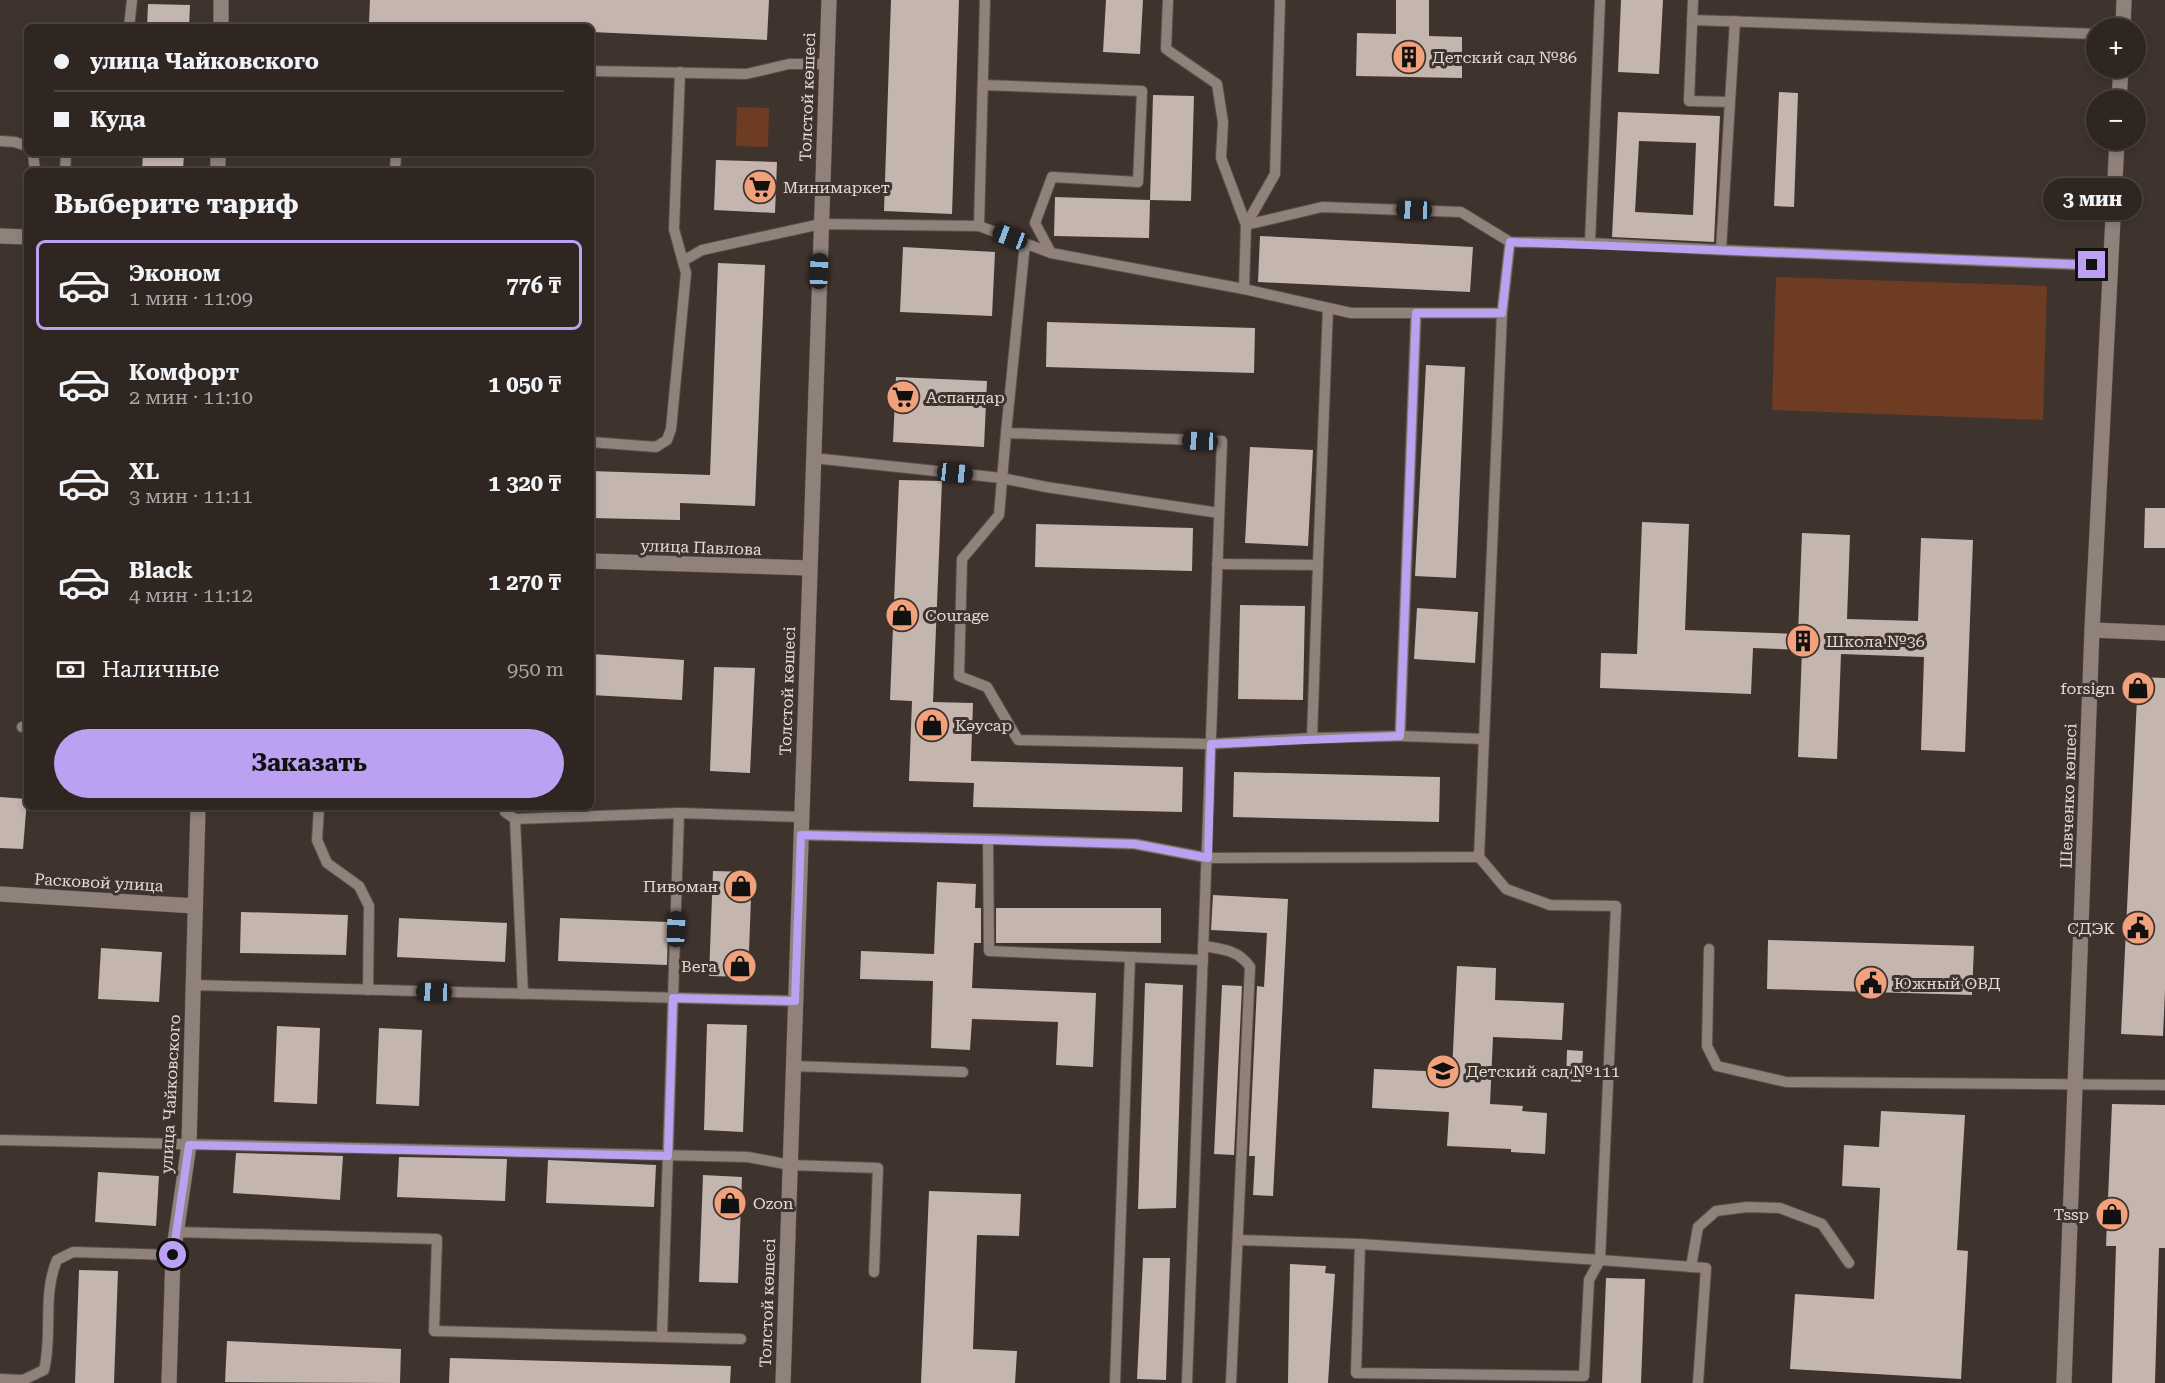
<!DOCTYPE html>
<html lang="ru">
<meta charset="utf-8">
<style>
:root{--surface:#2f2622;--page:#3b322f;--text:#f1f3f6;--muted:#a7a5a5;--line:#4a4340;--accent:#bca0f2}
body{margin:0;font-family:"Roboto Serif",serif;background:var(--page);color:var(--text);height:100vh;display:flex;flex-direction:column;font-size:22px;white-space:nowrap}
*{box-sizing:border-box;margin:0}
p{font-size:20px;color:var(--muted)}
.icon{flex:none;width:33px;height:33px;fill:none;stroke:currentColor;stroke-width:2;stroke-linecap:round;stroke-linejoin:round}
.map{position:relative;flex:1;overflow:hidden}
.sheet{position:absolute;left:24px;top:168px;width:570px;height:642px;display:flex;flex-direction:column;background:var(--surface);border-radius:9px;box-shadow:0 3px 9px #0003,0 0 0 2px var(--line)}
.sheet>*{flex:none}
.top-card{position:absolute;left:24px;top:24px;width:570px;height:132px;border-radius:9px;box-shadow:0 3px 9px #0003,0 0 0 2px var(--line);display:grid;align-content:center;height:132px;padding:0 30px;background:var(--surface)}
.tools{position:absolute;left:2086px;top:18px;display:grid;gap:12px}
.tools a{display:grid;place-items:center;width:60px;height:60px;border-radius:50%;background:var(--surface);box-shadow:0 3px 9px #0003,0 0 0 2px var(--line);font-size:30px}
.end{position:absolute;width:27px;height:27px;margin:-14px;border:8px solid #bca0f2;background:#111;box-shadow:0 0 0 3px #111}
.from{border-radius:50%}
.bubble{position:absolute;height:42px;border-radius:21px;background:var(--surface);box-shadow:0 3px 9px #0003,0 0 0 2px var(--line);font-size:20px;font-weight:700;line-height:42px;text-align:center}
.car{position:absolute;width:18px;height:36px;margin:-18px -9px;border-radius:8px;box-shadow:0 0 4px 2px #0007;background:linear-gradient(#222 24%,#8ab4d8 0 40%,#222 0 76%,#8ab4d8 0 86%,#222 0)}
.top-card b{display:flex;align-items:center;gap:21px;height:57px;font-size:22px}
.top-card b+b{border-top:2px solid var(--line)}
.top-card i{width:15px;height:15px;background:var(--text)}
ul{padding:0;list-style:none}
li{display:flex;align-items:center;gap:18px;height:90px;margin:0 12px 9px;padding:0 18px;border:3px solid transparent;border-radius:9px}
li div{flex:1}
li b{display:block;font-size:22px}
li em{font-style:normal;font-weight:700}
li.current{border-color:var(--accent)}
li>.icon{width:54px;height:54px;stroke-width:1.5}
h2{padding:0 30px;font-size:27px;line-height:72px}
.pay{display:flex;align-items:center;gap:15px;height:66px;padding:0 30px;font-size:22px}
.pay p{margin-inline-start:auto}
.primary-button{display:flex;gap:12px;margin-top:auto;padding:12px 30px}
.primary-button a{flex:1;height:69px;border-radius:36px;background:var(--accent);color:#111;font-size:24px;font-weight:700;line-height:69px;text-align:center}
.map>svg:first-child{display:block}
</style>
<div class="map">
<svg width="2165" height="1383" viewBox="0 0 2165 1383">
<rect width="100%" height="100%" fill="#3f332e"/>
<g fill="#6d3c23">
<polygon points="737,107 769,108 768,147 736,146"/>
<polygon points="1776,277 2047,286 2043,420 1772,410"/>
</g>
<g fill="#c4b5ae" fill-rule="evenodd">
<polygon points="370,0 769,0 767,40 591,32 591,27 462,27 369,23"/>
<polygon points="891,0 959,0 952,214 884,211"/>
<polygon points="1106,0 1143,0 1140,54 1103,52"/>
<polygon points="1396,0 1429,0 1429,36 1462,37 1462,78 1356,76 1357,33 1396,34"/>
<polygon points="1621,0 1663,0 1659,74 1618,72"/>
<polygon points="148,4 190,5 189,27 147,27"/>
<polygon points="1779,92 1798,93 1794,207 1774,206"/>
<polygon points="1153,95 1194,96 1191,201 1150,200"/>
<path d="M1618,112L1720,116L1714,242L1612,237ZM1639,141L1696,143L1693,215L1635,212Z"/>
<polygon points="143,153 184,153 183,171 142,171"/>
<polygon points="716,160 777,162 775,213 714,210"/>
<polygon points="1055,197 1150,200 1149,238 1054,236"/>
<polygon points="1260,236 1473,247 1470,292 1258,282"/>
<polygon points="903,247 995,252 992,316 900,312"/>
<polygon points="718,263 765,265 755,506 680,503 680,520 591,518 591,471 710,475"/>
<polygon points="1047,322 1255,328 1254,373 1046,367"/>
<polygon points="1426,365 1465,367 1456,578 1415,576"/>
<polygon points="896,377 987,381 984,447 893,442"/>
<polygon points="1250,447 1313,450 1308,546 1245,543"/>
<polygon points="899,480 942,481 933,702 973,703 971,761 1183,767 1182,812 973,807 974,783 909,781 912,701 890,700"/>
<polygon points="2145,508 2165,508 2165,548 2144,548"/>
<polygon points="1642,522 1689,524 1685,630 1798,634 1802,533 1850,535 1847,619 1918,621 1921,538 1973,540 1965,752 1921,750 1924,657 1841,654 1837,759 1798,757 1802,650 1753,648 1751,694 1600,688 1601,653 1637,654"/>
<polygon points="1036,524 1193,528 1192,571 1035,567"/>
<polygon points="1240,605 1305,606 1303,700 1238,699"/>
<polygon points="1417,608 1478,612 1475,663 1414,659"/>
<polygon points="591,654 684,660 682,700 591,695"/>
<polygon points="714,667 755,668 750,773 710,771"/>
<polygon points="2138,677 2165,678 2165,990 2163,1036 2121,1034"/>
<polygon points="1234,772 1440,777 1439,822 1233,817"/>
<polygon points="0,797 27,799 23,849 0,848"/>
<polygon points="713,871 752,872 748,977 709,976"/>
<polygon points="937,882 976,884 975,908 981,908 981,943 974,943 972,988 1096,993 1093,1067 1056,1065 1058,1022 972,1019 970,1050 931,1048 933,981 860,979 861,951 934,954"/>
<polygon points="1213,895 1288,899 1273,1196 1253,1195 1255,1156 1249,1156 1257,986 1264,987 1267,933 1211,930"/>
<rect x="996" y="908" width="165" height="35"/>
<polygon points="241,912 348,915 346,955 240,953"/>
<polygon points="399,918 507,923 505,962 397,957"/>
<polygon points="560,918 668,922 667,965 558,961"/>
<polygon points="1768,940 1974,946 1972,995 1767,989"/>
<polygon points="101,948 162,952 159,1002 98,999"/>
<polygon points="1457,966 1496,968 1495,1000 1564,1003 1562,1040 1493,1037 1490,1104 1523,1106 1522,1111 1547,1113 1545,1154 1511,1152 1511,1149 1447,1146 1449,1112 1372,1108 1374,1069 1452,1072"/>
<polygon points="1145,983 1183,985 1176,1208 1138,1209"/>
<polygon points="1222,985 1242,986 1234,1155 1214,1154"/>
<polygon points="707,1024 747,1025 743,1132 704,1130"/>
<polygon points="277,1026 320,1028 317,1104 274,1102"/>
<polygon points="379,1028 422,1030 419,1106 376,1104"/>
<polygon points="1567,1050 1583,1051 1581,1082 1566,1081"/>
<polygon points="2112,1104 2165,1105 2165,1248 2159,1248 2155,1383 2112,1383 2116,1246 2106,1246"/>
<polygon points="1881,1111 1965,1115 1957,1250 1968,1251 1961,1379 1790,1369 1795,1294 1874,1299 1880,1188 1842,1186 1844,1145 1879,1147"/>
<polygon points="236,1153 343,1156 340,1200 233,1193"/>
<polygon points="399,1157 507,1159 505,1201 397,1197"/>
<polygon points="548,1160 656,1165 654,1207 546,1203"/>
<polygon points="98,1172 159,1176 156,1226 95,1222"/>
<polygon points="703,1175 742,1177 738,1283 699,1282"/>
<polygon points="929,1191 1021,1194 1019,1236 977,1235 973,1349 1017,1351 1015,1383 921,1383"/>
<polygon points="1143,1258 1170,1258 1166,1380 1137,1379"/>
<polygon points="1290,1264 1326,1266 1325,1273 1335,1274 1328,1383 1288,1383"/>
<polygon points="79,1270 118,1271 114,1383 75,1383"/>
<polygon points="1606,1278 1645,1279 1641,1383 1602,1383"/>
<polygon points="227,1341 401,1349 400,1383 225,1382"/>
<polygon points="450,1358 731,1366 730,1383 449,1383"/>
</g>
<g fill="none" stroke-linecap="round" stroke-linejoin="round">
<defs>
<g id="service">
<polyline points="1168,0 1166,49 1217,84 1223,122 1221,158 1246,225"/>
<polyline points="1600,0 1590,243 1721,250"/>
<polyline points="1693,0 1689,101 1730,102 1721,250 2110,266"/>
<polyline points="1692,20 2097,34"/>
<polyline points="129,27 132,0"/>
<polyline points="591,71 746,74 789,64 827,64"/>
<polyline points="983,85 1142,91 1138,182 1052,177 1035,223 1051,253 1244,289"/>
<polyline points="1730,102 1735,21"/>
<polyline points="0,141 15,142 27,146"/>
<polyline points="33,153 35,171"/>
<polyline points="65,171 66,153"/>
<polyline points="395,171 396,153"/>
<polyline points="1246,225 1275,174 1280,0"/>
<polyline points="979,226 1051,253"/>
<polyline points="1025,243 1006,433 1222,441 1187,1383"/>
<polyline points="1590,243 1510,242 1461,212 1322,207 1246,225 1244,289 1351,313 1502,313 1479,857 1506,889 1550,905 1616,906 1600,1260 1706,1268 1698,1383"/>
<polyline points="683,261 702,250 821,224 979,226 985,0"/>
<polyline points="1416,313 1400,736 1484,739"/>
<polyline points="1502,313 1510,242"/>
<polyline points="1006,433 999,515 962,559 959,676 987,687 1018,740 1211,744 1312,738 1318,565 1217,564"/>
<polyline points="591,442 656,447 667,440 671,429 686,273 674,229 680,72"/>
<polyline points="813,458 1002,478 1046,487 1219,513"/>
<polyline points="1318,565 1328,308"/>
<polyline points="22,727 27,727"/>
<polyline points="1312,738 1400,736"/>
<polyline points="319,807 317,840 327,863 359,886 369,906 368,990"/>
<polyline points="506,807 505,812 515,819 679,813 801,817"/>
<polyline points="515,819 523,994"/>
<polyline points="801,835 988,839 989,951 1130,957"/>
<polyline points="988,839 1135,844 1208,858 1479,857"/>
<path d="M1203,946C1222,949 1239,950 1250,967L1231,1383"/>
<polyline points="1709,949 1707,1046 1717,1066 1786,1082 2165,1085"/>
<polyline points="193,985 795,1001"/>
<polyline points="793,1066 963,1072"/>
<polyline points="0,1140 748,1157 790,1165 878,1168 874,1272"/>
<polyline points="176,1232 437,1239 434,1331 741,1339"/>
<polyline points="1238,1240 1360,1244 1356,1373 1584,1376 1589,1280 1600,1260 1360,1244"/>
<polyline points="1691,1267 1698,1227 1716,1211 1747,1207 1780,1208 1822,1224 1849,1263"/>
<polyline points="662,1337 679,813"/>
<path d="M0,1379L23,1380L44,1370C53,1334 42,1295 57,1260L73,1252L173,1255"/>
<polyline points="1115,1383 1130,957 1203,960"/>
</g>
<g id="minor">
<polyline points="221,27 221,0"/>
<polyline points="218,171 218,153"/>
<polyline points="0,236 27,237"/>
<polyline points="591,561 809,568"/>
<polyline points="2092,630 2165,633"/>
<polyline points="0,894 195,906"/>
<polyline points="169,1383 173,1255 189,1145 198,807"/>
</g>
<g id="tertiary">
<polyline points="2123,28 2124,0"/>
<polyline points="2119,100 2121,68"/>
<polyline points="2064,1383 2092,630 2117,140"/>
</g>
<polyline id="secondary" points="783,1383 829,0"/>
</defs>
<use href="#service" stroke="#5b514c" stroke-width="12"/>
<use href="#minor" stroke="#5b514c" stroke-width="16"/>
<use href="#tertiary" stroke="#5b514c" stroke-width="16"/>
<use href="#secondary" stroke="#5b514c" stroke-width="16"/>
<use href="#service" stroke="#90827b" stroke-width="10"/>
<use href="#minor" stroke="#90827b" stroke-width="15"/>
<use href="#tertiary" stroke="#90827b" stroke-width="15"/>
<use href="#secondary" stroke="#90827b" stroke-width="15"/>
</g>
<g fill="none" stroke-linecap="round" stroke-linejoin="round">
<polyline stroke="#bca0f2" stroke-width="8" points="173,1255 189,1145 668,1156 673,998 795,1001 801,835 1135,844 1208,858 1211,744 1400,736 1416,313 1502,313 1510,242 2092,265"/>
</g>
<defs>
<symbol id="building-disc" viewBox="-11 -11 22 22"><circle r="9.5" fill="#f1a17c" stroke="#3f332e"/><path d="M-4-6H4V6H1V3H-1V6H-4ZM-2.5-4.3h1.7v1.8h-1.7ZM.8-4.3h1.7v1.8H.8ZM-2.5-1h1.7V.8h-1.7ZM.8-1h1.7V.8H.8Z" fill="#111"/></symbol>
<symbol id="supermarket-disc" viewBox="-11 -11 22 22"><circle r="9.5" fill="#f1a17c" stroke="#3f332e"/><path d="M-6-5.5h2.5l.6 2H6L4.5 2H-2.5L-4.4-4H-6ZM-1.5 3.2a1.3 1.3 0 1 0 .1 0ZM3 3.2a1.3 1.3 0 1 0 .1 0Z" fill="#111"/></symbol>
<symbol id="shop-disc" viewBox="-11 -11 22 22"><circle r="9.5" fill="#f1a17c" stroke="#3f332e"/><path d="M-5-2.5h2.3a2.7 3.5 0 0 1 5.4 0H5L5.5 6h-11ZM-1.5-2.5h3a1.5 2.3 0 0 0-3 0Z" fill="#111"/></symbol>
<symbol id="civic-disc" viewBox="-11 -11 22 22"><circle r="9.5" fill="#f1a17c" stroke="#3f332e"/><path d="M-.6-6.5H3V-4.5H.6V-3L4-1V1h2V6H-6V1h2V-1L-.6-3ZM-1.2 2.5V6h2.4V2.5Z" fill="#111"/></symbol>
<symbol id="school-disc" viewBox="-11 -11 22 22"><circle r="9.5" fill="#f1a17c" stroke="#3f332e"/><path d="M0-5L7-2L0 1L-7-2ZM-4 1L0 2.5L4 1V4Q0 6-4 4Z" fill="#111"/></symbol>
</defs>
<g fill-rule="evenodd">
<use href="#building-disc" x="1390" y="38" width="38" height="38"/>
<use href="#supermarket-disc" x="741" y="168" width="38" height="38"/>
<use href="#supermarket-disc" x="884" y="378" width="38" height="38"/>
<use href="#shop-disc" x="883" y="596" width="38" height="38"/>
<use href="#building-disc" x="1784" y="622" width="38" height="38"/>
<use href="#shop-disc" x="2119" y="669" width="38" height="38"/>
<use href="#shop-disc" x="913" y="706" width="38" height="38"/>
<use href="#shop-disc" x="722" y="867" width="38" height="38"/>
<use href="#civic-disc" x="2119" y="909" width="38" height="38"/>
<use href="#shop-disc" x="721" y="947" width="38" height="38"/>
<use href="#civic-disc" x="1852" y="964" width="38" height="38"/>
<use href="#school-disc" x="1424" y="1052" width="38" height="38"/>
<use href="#shop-disc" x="711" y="1184" width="38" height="38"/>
<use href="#shop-disc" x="2093" y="1195" width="38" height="38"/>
</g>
<g text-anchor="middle" stroke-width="6" stroke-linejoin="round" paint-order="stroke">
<g font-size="16" fill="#e3dbd7" stroke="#3f332e" text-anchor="start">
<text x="1432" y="63">Детский сад №86</text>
<text x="783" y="193">Минимаркет</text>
<text x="926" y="403">Аспандар</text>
<text x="925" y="621">Courage</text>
<text x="1826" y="647">Школа №36</text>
<text x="2115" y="694" text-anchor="end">forsign</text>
<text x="955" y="731">Кәусар</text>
<text x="718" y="892" text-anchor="end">Пивоман</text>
<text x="2115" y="934" text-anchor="end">СДЭК</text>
<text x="717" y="972" text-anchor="end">Вега</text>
<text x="1894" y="989">Южный ОВД</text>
<text x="1466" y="1077">Детский сад №111</text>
<text x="753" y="1209">Ozon</text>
<text x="2089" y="1220" text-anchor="end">Tssp</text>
</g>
<g font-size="16" fill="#e3dbd7" stroke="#3f332e">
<text transform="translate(807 97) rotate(-88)" y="6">Толстой көшесі</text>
<text transform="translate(701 547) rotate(2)" y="6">улица Павлова</text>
<text transform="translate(787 691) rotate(-88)" y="6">Толстой көшесі</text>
<text transform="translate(2068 796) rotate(-88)" y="6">Шевченко көшесі</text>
<text transform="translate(99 882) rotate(3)" y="6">Расковой улица</text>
<text transform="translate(170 1094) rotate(-87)" y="6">улица Чайковского</text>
<text transform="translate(767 1303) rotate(-88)" y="6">Толстой көшесі</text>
</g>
</g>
</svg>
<div class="tools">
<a>+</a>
<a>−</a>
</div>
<i class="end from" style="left:173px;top:1255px"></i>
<i class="end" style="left:2092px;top:265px"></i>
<div class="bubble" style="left:2043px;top:178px;width:99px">3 мин</div>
<i class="car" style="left:1414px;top:210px;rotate:272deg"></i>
<i class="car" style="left:1010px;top:237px;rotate:291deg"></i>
<i class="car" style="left:819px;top:271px;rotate:2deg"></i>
<i class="car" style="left:1200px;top:441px;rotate:272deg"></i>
<i class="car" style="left:955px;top:473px;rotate:96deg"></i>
<i class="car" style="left:676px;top:929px;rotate:2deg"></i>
<i class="car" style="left:434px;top:992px;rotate:272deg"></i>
<div class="top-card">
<b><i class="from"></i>улица Чайковского</b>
<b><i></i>Куда</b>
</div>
<section class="sheet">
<h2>Выберите тариф</h2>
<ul>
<li class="current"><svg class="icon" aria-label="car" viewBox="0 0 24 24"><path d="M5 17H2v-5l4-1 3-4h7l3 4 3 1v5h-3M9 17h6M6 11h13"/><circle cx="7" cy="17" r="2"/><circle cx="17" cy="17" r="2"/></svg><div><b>Эконом</b><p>1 мин · 11:09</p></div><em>776 ₸</em></li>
<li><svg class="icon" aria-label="car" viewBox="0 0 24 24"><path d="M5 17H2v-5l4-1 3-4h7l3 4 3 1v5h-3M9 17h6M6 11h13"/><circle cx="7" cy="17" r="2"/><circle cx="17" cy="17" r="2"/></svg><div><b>Комфорт</b><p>2 мин · 11:10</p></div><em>1 050 ₸</em></li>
<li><svg class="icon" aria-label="car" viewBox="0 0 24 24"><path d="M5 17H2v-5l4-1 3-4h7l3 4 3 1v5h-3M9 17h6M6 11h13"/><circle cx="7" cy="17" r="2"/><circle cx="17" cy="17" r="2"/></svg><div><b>XL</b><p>3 мин · 11:11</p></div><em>1 320 ₸</em></li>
<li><svg class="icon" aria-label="car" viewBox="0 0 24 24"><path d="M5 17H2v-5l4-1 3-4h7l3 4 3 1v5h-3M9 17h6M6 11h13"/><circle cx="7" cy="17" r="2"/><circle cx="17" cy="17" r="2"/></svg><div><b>Black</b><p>4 мин · 11:12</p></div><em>1 270 ₸</em></li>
</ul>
<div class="pay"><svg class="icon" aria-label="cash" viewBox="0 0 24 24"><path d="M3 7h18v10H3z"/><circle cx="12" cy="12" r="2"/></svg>Наличные<p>950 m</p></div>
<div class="primary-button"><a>Заказать</a></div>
</section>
</div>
